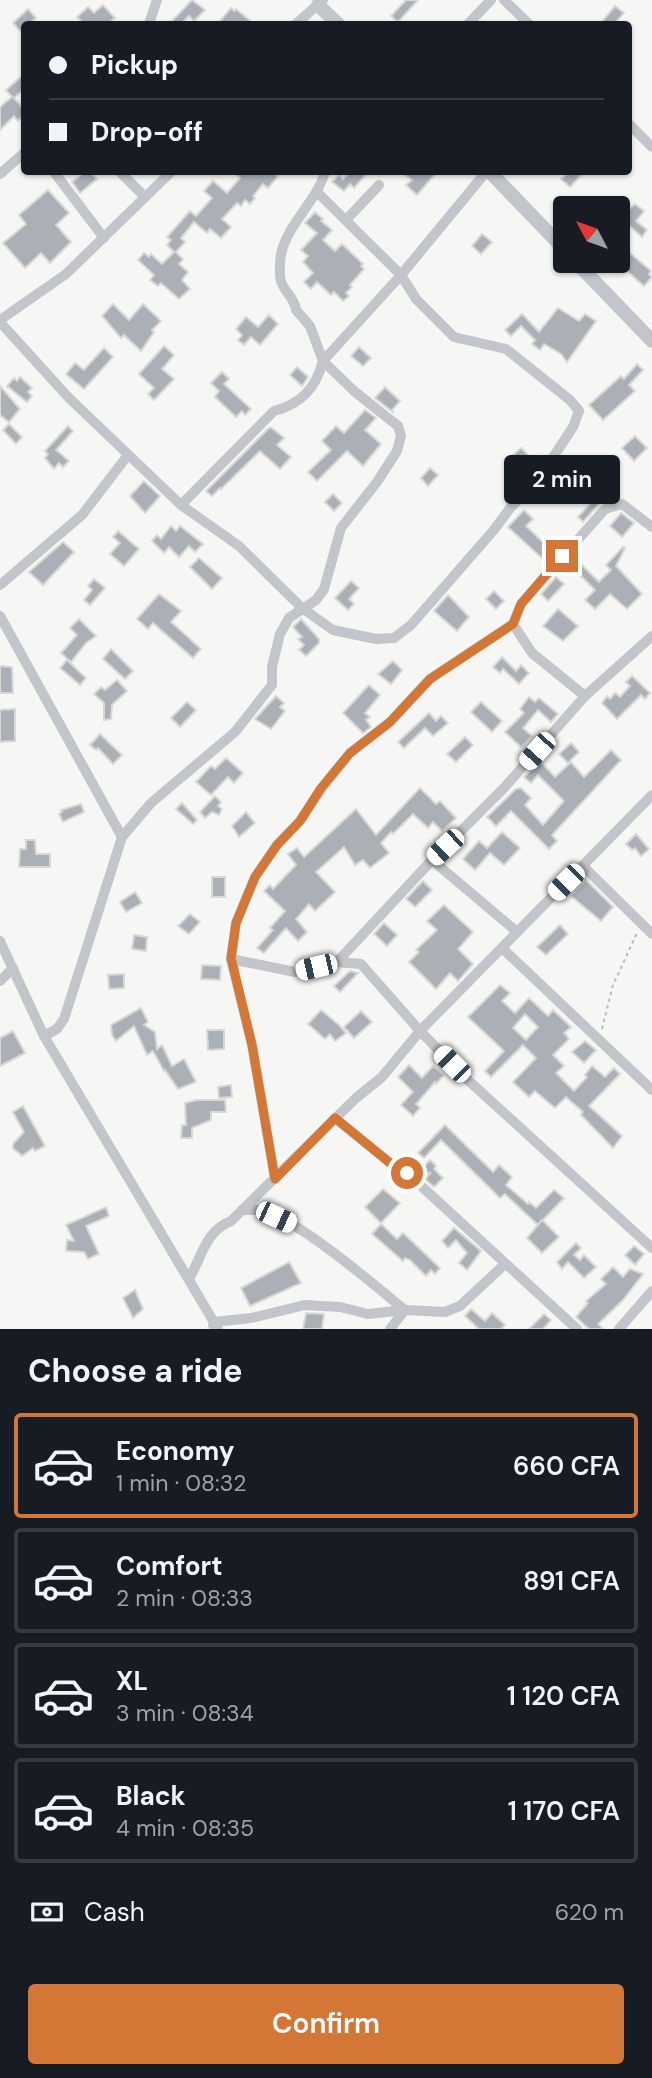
<!DOCTYPE html>
<meta charset="utf-8">
<style>
:root{--surface:#171b24;--page:#20242c;--text:#f1f3f6;--muted:#9ea1a6;--line:#363941;--accent:#d47636}
body{margin:0;font-family:"DM Sans",sans-serif;background:var(--page);color:var(--text);height:100vh;display:flex;flex-direction:column;font-size:26px;white-space:nowrap}
*{box-sizing:border-box;margin:0}
p{font-size:23px;color:var(--muted)}
.icon{flex:none;width:38px;height:38px;fill:none;stroke:currentColor;stroke-width:2;stroke-linecap:round;stroke-linejoin:round}
.map{position:relative;height:1329px;overflow:hidden}
.details{display:flex;flex-direction:column;background:var(--surface);flex:1}
.details>*{flex:none}
.top-card{position:absolute;left:21px;top:21px;width:611px;height:154px;border-radius:7px;box-shadow:0 2px 5px #0004;display:grid;align-content:center;height:154px;padding:0 28px;background:var(--surface)}
.needle{width:46px;rotate:311deg}
.controls{position:absolute;left:553px;top:196px;display:grid;gap:14px}
.controls a{display:grid;place-items:center;width:77px;height:77px;border-radius:7px;background:var(--surface);box-shadow:0 2px 5px #0004;font-size:35px}
.end{position:absolute;width:32px;height:32px;margin:-16px;border:9px solid #d47636;background:#fff;box-shadow:0 0 0 4px #fff}
.from{border-radius:50%}
.bubble{position:absolute;height:49px;border-radius:7px;background:var(--surface);box-shadow:0 2px 5px #0004;font-size:23px;font-weight:600;line-height:49px;text-align:center}
.car{position:absolute;width:21px;height:42px;margin:-21px -10px;border-radius:9px;box-shadow:0 0 5px 2px #0007;background:linear-gradient(#fff 24%,#345 0 40%,#fff 0 76%,#345 0 86%,#fff 0)}
.top-card b{display:flex;align-items:center;gap:24px;height:66px;font-size:26px}
.top-card b+b{border-top:2px solid var(--line)}
.top-card i{width:18px;height:18px;background:var(--text)}
ul{padding:0;list-style:none}
li{display:flex;align-items:center;gap:21px;height:105px;margin:0 14px 10px;padding:0 14px;border:4px solid var(--line);border-radius:7px}
li div{flex:1}
li b{display:block;font-size:26px}
li em{font-style:normal;font-weight:600}
li.active{border-color:var(--accent)}
li>.icon{width:63px;height:63px;stroke-width:1.5}
h2{padding:0 28px;font-size:32px;line-height:84px}
.pay{display:flex;align-items:center;gap:18px;height:77px;padding:0 28px;font-size:26px}
.pay p{margin-inline-start:auto}
.button{display:flex;gap:14px;margin-top:auto;padding:14px 28px}
.button a{flex:1;height:80px;border-radius:7px;background:var(--accent);color:#fff;font-size:28px;font-weight:600;line-height:80px;text-align:center}
.map>svg:first-child{display:block}
</style>
<div class="map">
<svg width="652" height="1329" viewBox="0 0 652 1329">
<rect width="100%" height="100%" fill="#f6f7f4"/>
<g fill="#abb0b7" stroke="#d8d8d6" stroke-width="2" fill-rule="evenodd">
<polygon points="192,0 205,10 194,21 189,16 181,24 176,24 172,21"/>
<polygon points="406,0 418,0 398,22 391,16"/>
<polygon points="103,5 115,18 107,24 84,24 77,17 88,7 94,13"/>
<polygon points="615,6 624,13 614,24 600,24"/>
<polygon points="231,8 234,11 236,9 254,24 225,24 220,21"/>
<polygon points="28,9 36,18 29,24 24,24 24,28 20,31 13,23"/>
<polygon points="24,74 24,89 14,98 24,109 24,115 18,121 14,116 0,130 0,107 12,97 6,90"/>
<polygon points="85,172 90,172 97,179 80,193 72,182"/>
<polygon points="233,172 272,172 278,176 268,188 263,184 253,196 255,198 250,204 245,200 241,206 237,203 222,219 231,227 221,238 210,229 207,233 194,222 181,238 185,242 176,252 183,259 179,264 188,272 182,280 190,289 179,299 161,283 158,286 150,280 154,275 138,260 144,253 149,257 151,254 162,264 174,252 167,245 171,240 167,237 190,211 196,216 212,198 204,191 213,181 227,193 240,178"/>
<polygon points="350,172 368,172 354,188 350,184 344,191 332,182 339,175 343,179"/>
<polygon points="401,172 437,172 417,195 406,185 412,180"/>
<polygon points="569,172 584,172 570,187 561,179"/>
<polygon points="48,190 69,213 56,225 71,242 50,263 41,253 25,268 3,243 26,224 19,215"/>
<polygon points="635,204 644,211 636,221 647,230 642,237 620,217"/>
<polygon points="315,212 323,219 321,221 332,230 323,240 335,251 342,244 363,264 361,266 364,269 350,285 352,287 346,293 349,296 343,301 334,292 331,295 317,282 311,289 304,282 313,273 303,262 308,256 301,250 317,233 305,223"/>
<polygon points="482,234 492,242 481,254 472,246"/>
<polygon points="630,253 651,271 649,274 652,277 644,286 620,265"/>
<polygon points="113,304 129,320 143,304 161,321 152,330 154,332 141,351 124,335 121,338 102,316"/>
<polygon points="558,308 579,321 585,314 596,321 567,362 561,354 544,344 540,350 532,344 535,340 521,326 511,336 505,330 522,314 539,332"/>
<polygon points="269,315 278,324 260,345 251,337 244,345 238,340 242,335 236,329 246,317 258,327"/>
<polygon points="164,346 174,355 162,369 174,379 154,400 148,394 154,388 139,374"/>
<polygon points="359,347 371,358 363,366 351,356"/>
<polygon points="104,348 113,357 84,389 66,374 75,363 84,370"/>
<polygon points="637,364 643,370 629,385 635,391 603,420 589,405 621,376 624,379"/>
<polygon points="297,367 308,377 302,386 290,375"/>
<polygon points="222,372 229,379 224,384 251,409 245,415 242,411 236,417 215,397 219,391 211,383"/>
<polygon points="20,377 32,388 28,392 32,396 27,402 7,386 14,378 17,381"/>
<polygon points="0,386 20,409 9,422 0,415"/>
<polygon points="385,387 400,401 392,410 394,413 375,398"/>
<polygon points="365,410 376,418 365,430 381,444 363,466 347,451 317,481 308,472 331,450 322,441 336,426 344,433"/>
<polygon points="9,424 22,437 16,444 3,430"/>
<polygon points="68,426 73,431 56,450 69,461 63,467 59,463 54,469 45,458 48,454 45,451"/>
<polygon points="269,428 272,428 284,438 277,445 291,457 280,469 260,451 221,489 220,488 212,496 206,491"/>
<polygon points="635,436 647,448 634,461 622,448"/>
<polygon points="521,448 534,461 526,470 512,456"/>
<polygon points="430,468 438,475 428,486 421,478"/>
<polygon points="578,474 598,494 601,490 610,498 599,504 583,522 578,517 589,505 568,485"/>
<polygon points="144,481 160,496 145,513 130,496"/>
<polygon points="333,494 342,503 334,511 325,502"/>
<polygon points="524,510 533,519 526,526 552,551 544,560 508,527"/>
<polygon points="621,513 634,523 622,537 610,526"/>
<polygon points="171,526 176,531 180,526 203,544 195,552 189,546 179,557 169,547 164,553 152,541 157,535 161,539"/>
<polygon points="118,531 139,549 124,566 110,554 120,543 113,537"/>
<polygon points="63,542 74,552 43,585 29,572"/>
<polygon points="623,547 625,548 616,566 642,594 627,609 610,594 595,609 585,600 595,590 572,567 578,561 599,582 611,570 606,565"/>
<polygon points="199,558 222,578 212,589 190,567"/>
<polygon points="556,577 564,584 548,601 541,594"/>
<polygon points="94,579 105,588 90,605 84,600 92,590 88,586"/>
<polygon points="351,581 359,588 349,599 354,604 348,610 335,598"/>
<polygon points="494,591 504,601 496,609 486,599"/>
<polygon points="159,594 181,611 171,622 201,649 193,658 153,623 148,629 137,619"/>
<polygon points="448,595 469,617 457,631 434,611"/>
<polygon points="558,609 578,626 563,641 543,626"/>
<polygon points="79,619 96,636 86,643 71,662 61,653 77,635 70,628"/>
<polygon points="301,619 319,639 319,643 306,656 299,650 304,645 298,639 302,637 293,627"/>
<polygon points="111,649 133,671 125,679 103,659"/>
<polygon points="502,657 516,671 521,665 529,673 519,684 503,669 500,673 493,667"/>
<polygon points="67,660 86,678 80,685 60,668"/>
<polygon points="393,661 402,670 391,684 378,674"/>
<polygon points="0,666 12,667 13,693 0,693"/>
<polygon points="632,676 650,693 645,699 641,695 617,719 602,703 607,696 610,699 615,693 620,697 630,686 626,682"/>
<polygon points="117,680 127,691 112,705 111,719 104,720 104,703 94,694 101,687 105,690"/>
<polygon points="369,685 380,695 365,713 370,717 366,720 371,727 363,733 343,713"/>
<polygon points="276,696 284,703 280,707 285,711 271,729 255,719"/>
<polygon points="529,697 535,702 539,698 558,714 551,722 538,710 523,728 532,736 521,747 505,732 524,713 520,709"/>
<polygon points="187,702 196,710 180,727 171,718"/>
<polygon points="481,702 502,721 492,732 471,712"/>
<polygon points="15,709 15,741 0,742 0,710"/>
<polygon points="429,713 436,721 441,716 448,723 433,736 425,728 404,748 398,742"/>
<polygon points="100,734 122,755 113,764 98,748 96,750 90,745"/>
<polygon points="465,737 473,745 456,762 447,754"/>
<polygon points="571,743 579,752 568,763 559,754"/>
<polygon points="611,750 621,760 552,835 557,841 549,849 511,811 496,826 487,817 516,789 521,788 531,798 525,805 543,825 564,801 538,775 531,783 524,777 540,761 555,777 571,762 584,777"/>
<polygon points="226,758 243,773 234,783 228,777 211,795 196,782 211,766 215,769"/>
<polygon points="420,788 436,804 440,801 456,818 442,831 433,822 428,828 413,814 393,834 391,832 381,843 389,853 370,868 363,860 355,865 344,847 316,872 335,892 315,911 309,904 296,919 307,932 298,941 286,928 264,953 257,948 273,930 270,928 285,911 264,891 270,885 273,889 296,865 288,854 297,848 304,857 356,809 376,835"/>
<polygon points="215,796 221,802 218,806 222,809 219,815 212,812 205,818 200,812"/>
<polygon points="182,803 197,820 193,824 176,809"/>
<polygon points="81,804 84,812 63,822 59,814 62,812 61,810"/>
<polygon points="246,812 255,823 239,837 232,826"/>
<polygon points="502,832 520,848 504,865 490,853 475,870 463,859 479,841 487,848"/>
<polygon points="636,834 649,849 641,856 635,848 632,850 626,844"/>
<polygon points="26,840 35,840 36,854 50,854 50,867 19,867 20,849 26,849"/>
<rect x="212" y="877" width="13" height="20"/>
<polygon points="586,880 613,907 601,921 571,896"/>
<polygon points="423,881 432,890 415,907 406,899"/>
<polygon points="135,892 142,903 126,912 120,902"/>
<polygon points="444,905 473,932 458,949 473,964 458,981 450,973 436,989 409,962 419,952 416,950 437,930 427,921"/>
<polygon points="190,914 200,922 189,934 178,926"/>
<polygon points="384,923 397,935 387,946 374,934"/>
<polygon points="560,925 568,934 546,955 537,947"/>
<polygon points="134,935 147,937 146,951 132,949"/>
<polygon points="202,965 221,966 220,980 201,979"/>
<polygon points="350,971 358,973 340,992 334,986"/>
<polygon points="124,974 124,988 109,989 108,975"/>
<path d="M500,985L510,993L502,1001L515,1013L529,998L548,1016L553,1010L571,1027L564,1033L569,1039L553,1055L564,1066L556,1073L574,1091L587,1077L585,1075L592,1066L605,1077L614,1068L620,1074L589,1106L622,1136L613,1148L581,1115L583,1112L566,1097L555,1108L535,1091L529,1097L513,1082L536,1058L523,1045L491,1077L485,1071L504,1051L468,1017ZM525,1014L538,1027L526,1040L513,1028Z"/>
<polygon points="141,1008 148,1022 144,1025 155,1032 157,1049 162,1045 172,1066 184,1059 196,1082 178,1089 165,1070 164,1071 153,1051 147,1055 134,1026 116,1041 112,1035 111,1025"/>
<polygon points="321,1010 339,1025 346,1033 335,1041 330,1034 325,1039 308,1024"/>
<polygon points="361,1011 372,1022 354,1038 344,1027"/>
<polygon points="207,1030 224,1030 224,1049 208,1050"/>
<polygon points="13,1031 25,1053 0,1066 0,1038"/>
<polygon points="585,1041 596,1050 584,1063 572,1052"/>
<polygon points="409,1065 422,1078 433,1066 444,1075 436,1084 435,1082 416,1104 420,1108 413,1116 401,1105 413,1092 398,1077"/>
<polygon points="231,1085 232,1097 219,1098 218,1087"/>
<polygon points="197,1100 225,1100 226,1112 211,1112 211,1120 192,1128 192,1138 181,1138 182,1125 186,1125 185,1103"/>
<polygon points="23,1106 45,1146 35,1151 33,1148 22,1156 13,1148 13,1144 24,1132 13,1112"/>
<polygon points="445,1125 493,1172 499,1165 512,1177 506,1185 528,1204 529,1202 536,1208 554,1190 564,1198 538,1225 505,1194 500,1198 441,1140 424,1158 418,1153"/>
<polygon points="430,1160 436,1166 434,1169 443,1178 434,1187 425,1179 431,1172 429,1174 422,1168"/>
<polygon points="383,1189 400,1203 381,1223 365,1207"/>
<polygon points="106,1207 109,1216 86,1226 99,1254 88,1259 84,1252 66,1251 67,1240 74,1241 66,1225"/>
<polygon points="542,1220 559,1237 542,1253 527,1238"/>
<polygon points="381,1224 397,1239 403,1233 440,1268 435,1274 431,1270 426,1276 410,1260 405,1258 403,1261 372,1234"/>
<polygon points="454,1228 481,1251 467,1270 459,1263 467,1253 456,1240 448,1248 442,1241"/>
<polygon points="576,1243 581,1248 574,1255 580,1260 584,1255 596,1267 584,1278 568,1262 562,1269 557,1262"/>
<polygon points="634,1246 644,1254 635,1265 625,1255"/>
<polygon points="289,1262 301,1283 250,1306 241,1288"/>
<polygon points="613,1267 623,1277 630,1269 643,1274 623,1300 598,1324 603,1329 589,1329 576,1317 588,1303 586,1301 606,1284 601,1279"/>
<polygon points="135,1290 143,1309 133,1318 123,1298"/>
<polygon points="471,1309 485,1321 492,1313 505,1325 501,1329 479,1329 465,1316"/>
<polygon points="306,1313 324,1314 322,1329 303,1329"/>
<polygon points="544,1314 551,1320 543,1329 529,1329"/>
</g>
<g fill="none" stroke-linecap="round" stroke-linejoin="round">
<polyline stroke="#babcbf" stroke-width="2" stroke-dasharray="3.5 3.5" stroke-linecap="butt" points="602,1029 613,985 637,933"/>
<g stroke="#c2c5c9" stroke-width="10">
<polyline points="504,0 529,24"/>
<polyline points="149,24 157,0"/>
<polyline points="296,24 323,0"/>
<polyline points="468,24 491,0"/>
<polyline points="628,123 652,147"/>
<polyline points="54,172 104,238"/>
<polyline points="120,172 145,197"/>
<polyline points="0,174 24,153"/>
<polyline points="346,220 379,185"/>
<polyline points="0,320 66,274 171,172"/>
<polyline points="0,322 68,397 181,505 239,546 302,608 333,630 376,639 394,638 411,625 493,531 511,507 536,483 573,427 579,411 570,400 506,349 454,337 416,299 401,275 317,192"/>
<path d="M181,505L274,411C301,404 316,388 323,361L401,275L486,172"/>
<polyline points="0,585 82,515 128,455"/>
<polyline points="0,616 122,837"/>
<polyline points="585,696 532,653 513,624 521,604 605,509 622,504 652,527"/>
<polyline points="432,860 517,932"/>
<polyline points="583,866 652,934"/>
<polyline points="0,941 44,1036 218,1329"/>
<polyline points="502,948 652,1090"/>
<polyline points="231,959 295,972 337,962 361,964 420,1031 469,1081 652,1248"/>
<polyline points="337,962 432,860 504,788 585,696 652,636"/>
<polyline points="0,981 13,968"/>
<path d="M44,1036L57,1029L64,1019L122,837L151,803L235,732L272,685V667L280,634L289,618L316,600L324,589L341,528L377,482L397,451L401,436L398,426L354,391L323,361L310,326L296,310C295,298 284,292 281,281C279,275 280,260 281,254C288,223 317,201 325,172"/>
<polyline points="335,1118 395,1167 407,1173 577,1329"/>
<polyline points="275,1179 252,1045 231,959 236,923 255,877 277,845 300,821 322,788 350,753 390,722 430,679 513,624"/>
<path d="M242,1210C248,1210 254,1210 259,1210C295,1216 374,1285 405,1310L390,1329"/>
<path d="M189,1279C202,1257 205,1231 231,1221L356,1098L382,1077L420,1031L652,795"/>
<polyline points="213,1325 214,1322 251,1318 305,1305 340,1307 368,1314 405,1310 445,1312 460,1306 505,1264"/>
<polyline points="619,1329 652,1291"/>
</g>
<g stroke="#c2c5c9" stroke-width="14">
<polyline points="318,5 338,24"/>
<polyline points="490,172 565,250"/>
<polyline points="575,261 652,341"/>
</g>
</g>
<g fill="none" stroke-linecap="round" stroke-linejoin="round">
<polyline stroke="#d47636" stroke-width="9" points="407,1173 395,1167 335,1118 275,1179 252,1045 231,958 236,923 255,877 277,845 300,821 321,788 350,753 390,722 430,679 513,624 521,604 562,556"/>
</g>
</svg>
<div class="controls">
<a><svg class="needle" viewBox="-14 -14 28 28"><path d="M0-13l5 13h-10z" fill="#e53935"/><path d="M0 13l5-13h-10z" fill="#9ea1a6"/></svg></a>
</div>
<i class="end from" style="left:407px;top:1173px"></i>
<i class="end" style="left:562px;top:556px"></i>
<div class="bubble" style="left:504px;top:455px;width:116px">2 min</div>
<i class="car" style="left:537px;top:751px;rotate:222deg"></i>
<i class="car" style="left:445px;top:847px;rotate:227deg"></i>
<i class="car" style="left:566px;top:882px;rotate:225deg"></i>
<i class="car" style="left:316px;top:967px;rotate:257deg"></i>
<i class="car" style="left:452px;top:1064px;rotate:315deg"></i>
<i class="car" style="left:276px;top:1217px;rotate:115deg"></i>
<div class="top-card">
<b><i class="from"></i>Pickup</b>
<b><i></i>Drop-off</b>
</div>
</div>
<section class="details">
<h2>Choose a ride</h2>
<ul>
<li class="active"><svg class="icon" aria-label="car" viewBox="0 0 24 24"><path d="M5 17H2v-5l4-1 3-4h7l3 4 3 1v5h-3M9 17h6M6 11h13"/><circle cx="7" cy="17" r="2"/><circle cx="17" cy="17" r="2"/></svg><div><b>Economy</b><p>1 min · 08:32</p></div><em>660 CFA</em></li>
<li><svg class="icon" aria-label="car" viewBox="0 0 24 24"><path d="M5 17H2v-5l4-1 3-4h7l3 4 3 1v5h-3M9 17h6M6 11h13"/><circle cx="7" cy="17" r="2"/><circle cx="17" cy="17" r="2"/></svg><div><b>Comfort</b><p>2 min · 08:33</p></div><em>891 CFA</em></li>
<li><svg class="icon" aria-label="car" viewBox="0 0 24 24"><path d="M5 17H2v-5l4-1 3-4h7l3 4 3 1v5h-3M9 17h6M6 11h13"/><circle cx="7" cy="17" r="2"/><circle cx="17" cy="17" r="2"/></svg><div><b>XL</b><p>3 min · 08:34</p></div><em>1 120 CFA</em></li>
<li><svg class="icon" aria-label="car" viewBox="0 0 24 24"><path d="M5 17H2v-5l4-1 3-4h7l3 4 3 1v5h-3M9 17h6M6 11h13"/><circle cx="7" cy="17" r="2"/><circle cx="17" cy="17" r="2"/></svg><div><b>Black</b><p>4 min · 08:35</p></div><em>1 170 CFA</em></li>
</ul>
<div class="pay"><svg class="icon" aria-label="cash" viewBox="0 0 24 24"><path d="M3 7h18v10H3z"/><circle cx="12" cy="12" r="2"/></svg>Cash<p>620 m</p></div>
<div class="button"><a>Confirm</a></div>
</section>
